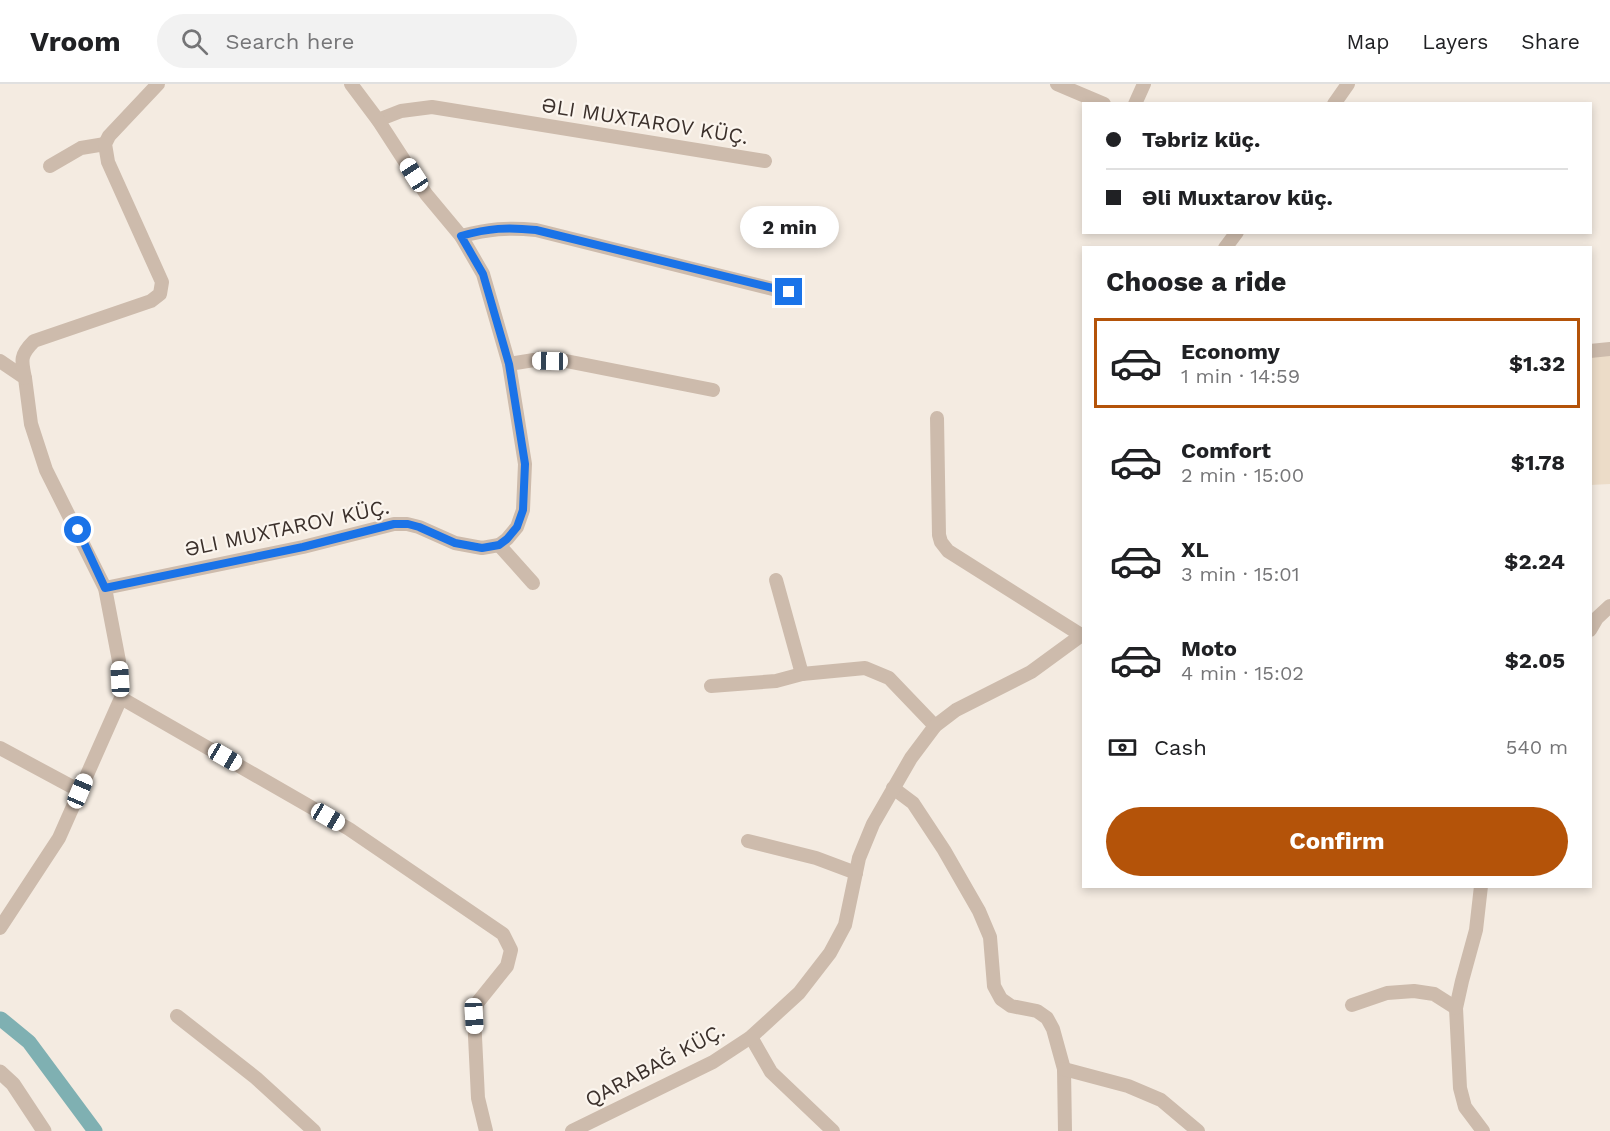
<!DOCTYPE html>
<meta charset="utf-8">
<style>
:root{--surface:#fff;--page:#f2f2f2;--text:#202124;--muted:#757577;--line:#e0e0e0;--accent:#b45309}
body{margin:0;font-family:"Work Sans",sans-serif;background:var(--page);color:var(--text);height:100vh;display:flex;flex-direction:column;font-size:22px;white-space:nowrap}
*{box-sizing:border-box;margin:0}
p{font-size:20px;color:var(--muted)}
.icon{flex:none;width:33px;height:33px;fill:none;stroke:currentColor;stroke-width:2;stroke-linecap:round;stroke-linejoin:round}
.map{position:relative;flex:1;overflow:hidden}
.sheet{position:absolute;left:1082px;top:162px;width:510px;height:642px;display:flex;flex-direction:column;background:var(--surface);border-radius:0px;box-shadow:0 3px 9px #0003}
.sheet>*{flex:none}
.banner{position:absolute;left:1082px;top:18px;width:510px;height:132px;border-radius:0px;box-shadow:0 3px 9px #0003;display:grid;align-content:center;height:132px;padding:0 24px;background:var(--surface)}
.end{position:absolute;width:27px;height:27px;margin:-14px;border:8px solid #1a73e8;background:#fff;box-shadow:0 0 0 3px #fff}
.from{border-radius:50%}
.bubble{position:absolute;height:42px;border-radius:21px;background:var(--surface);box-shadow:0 3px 9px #0003;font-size:20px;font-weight:700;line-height:42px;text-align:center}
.car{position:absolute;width:18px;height:36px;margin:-18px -9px;border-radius:8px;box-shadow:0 0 4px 2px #0007;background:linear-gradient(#fff 24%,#345 0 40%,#fff 0 76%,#345 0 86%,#fff 0)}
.banner b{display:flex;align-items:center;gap:21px;height:57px;font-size:22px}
.banner b+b{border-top:2px solid var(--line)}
.banner i{width:15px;height:15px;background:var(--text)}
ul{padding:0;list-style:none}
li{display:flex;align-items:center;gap:18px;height:90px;margin:0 12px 9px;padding:0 12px;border:3px solid transparent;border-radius:0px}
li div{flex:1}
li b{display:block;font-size:22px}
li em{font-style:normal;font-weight:700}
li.active{border-color:var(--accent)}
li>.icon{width:54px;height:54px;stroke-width:1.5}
h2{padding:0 24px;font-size:27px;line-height:72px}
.pay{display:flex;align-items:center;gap:15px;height:66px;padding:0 24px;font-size:22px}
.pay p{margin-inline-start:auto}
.primary-button{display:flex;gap:12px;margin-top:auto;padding:12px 24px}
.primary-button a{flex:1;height:69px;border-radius:36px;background:var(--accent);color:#fff;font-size:24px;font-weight:700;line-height:69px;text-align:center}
header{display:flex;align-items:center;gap:36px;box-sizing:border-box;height:84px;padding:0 30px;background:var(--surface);border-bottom:2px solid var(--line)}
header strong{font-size:28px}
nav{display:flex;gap:33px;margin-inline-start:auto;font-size:21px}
.search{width:420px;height:54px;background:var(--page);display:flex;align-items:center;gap:15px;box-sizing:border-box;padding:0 21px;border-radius:33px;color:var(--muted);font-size:22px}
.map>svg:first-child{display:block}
</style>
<header>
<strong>Vroom</strong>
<div class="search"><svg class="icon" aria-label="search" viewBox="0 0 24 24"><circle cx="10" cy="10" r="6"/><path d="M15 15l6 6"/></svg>Search here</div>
<nav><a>Map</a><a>Layers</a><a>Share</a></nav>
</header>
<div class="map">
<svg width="1610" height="1047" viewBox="0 0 1610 1047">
<rect width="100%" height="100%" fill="#f4ebe1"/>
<polygon fill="#ecdcc8" points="1610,265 1610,400 1590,401 1590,267"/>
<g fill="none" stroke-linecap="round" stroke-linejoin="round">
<polyline stroke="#7fb0b2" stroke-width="15" points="1,935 29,958 95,1047"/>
<g stroke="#cdbbac" stroke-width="14">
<polyline points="1057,0 1104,20"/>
<polyline points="1135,20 1144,0"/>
<polyline points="1334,20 1348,0"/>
<polyline points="378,36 401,27 432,23 765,77"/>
<polyline points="50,82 81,64 105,60"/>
<path d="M461,152C489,145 507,143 536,146L789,209"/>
<polyline points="1225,164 1237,148"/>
<polyline points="1590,267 1610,265"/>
<polyline points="0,277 25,294 31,340 46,386 105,504 119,577 121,614 59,754 0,844"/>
<polyline points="509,280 534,276 566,277 713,306"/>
<path d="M25,294C21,276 20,271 34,257L151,217L160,210L162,198L108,78L105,60L109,52L158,0"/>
<polyline points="937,334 939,451 941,458 948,467 1081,551"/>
<polyline points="499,461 533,499"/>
<polyline points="776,496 802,590"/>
<polyline points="105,504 303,463 394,440 407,440 419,443 455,459 482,464 499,461 507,455 517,443 523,426 525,380 509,280 483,190 461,152 426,110 378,36 351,0"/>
<polyline points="1590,546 1597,534 1610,522"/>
<polyline points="711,602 776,597 802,590 865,584 889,594 935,642"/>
<polyline points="121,614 349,745 503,850 511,866 507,882 478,918 474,932 478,1014 486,1047"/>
<polyline points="0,664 80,707"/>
<polyline points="893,704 913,719 944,766 979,827 990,853 994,902 1001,915 1011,922 1037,927 1047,934 1053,945 1064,985 1065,1047"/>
<polyline points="748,757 816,774 856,789"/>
<polyline points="1481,802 1476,846 1462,897 1456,924 1460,1004 1465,1023 1483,1047"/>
<polyline points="1352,921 1387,909 1414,907 1434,910 1456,924"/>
<polyline points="177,932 256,994 314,1047"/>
<polyline points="751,953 771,988 833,1047"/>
<polyline points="1064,985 1128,1002 1161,1016 1198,1047"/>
<polyline points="572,1047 713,978 751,953 799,909 830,869 845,841 859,774 873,740 911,674 935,642 956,626 1031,588 1083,550"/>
</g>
<polyline stroke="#cdbbac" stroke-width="15" points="0,988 13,1000 44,1047"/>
</g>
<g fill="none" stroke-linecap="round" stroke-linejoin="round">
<path stroke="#1a73e8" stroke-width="8" d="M78,446L105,504L303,463L394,440H408L419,443L455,459L482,464L499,461L507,455L517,443L523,426L525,380L509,280L483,190L461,152C489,144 507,143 536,146L789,208"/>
</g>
<g text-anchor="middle" stroke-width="4.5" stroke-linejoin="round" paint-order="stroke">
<g font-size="21" fill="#3b302b" stroke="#fbf5ee">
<text transform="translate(645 37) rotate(9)" y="7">ƏLI MUXTAROV KÜÇ.</text>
<text transform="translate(287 444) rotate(-12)" y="7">ƏLI MUXTAROV KÜÇ.</text>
<text transform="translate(655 981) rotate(-28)" y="7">QARABAĞ KÜÇ.</text>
</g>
</g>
</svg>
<i class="end from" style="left:78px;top:446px"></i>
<i class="end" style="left:789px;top:208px"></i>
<div class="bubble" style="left:740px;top:122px;width:99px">2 min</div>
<i class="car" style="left:414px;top:91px;rotate:327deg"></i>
<i class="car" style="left:550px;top:277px;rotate:271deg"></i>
<i class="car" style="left:120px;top:595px;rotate:357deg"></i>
<i class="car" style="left:225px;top:673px;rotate:120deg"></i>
<i class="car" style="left:80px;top:707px;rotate:23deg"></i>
<i class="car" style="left:328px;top:733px;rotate:120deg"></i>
<i class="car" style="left:474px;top:932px;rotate:177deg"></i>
<div class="banner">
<b><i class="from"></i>Təbriz küç.</b>
<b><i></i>Əli Muxtarov küç.</b>
</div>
<section class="sheet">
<h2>Choose a ride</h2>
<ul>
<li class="active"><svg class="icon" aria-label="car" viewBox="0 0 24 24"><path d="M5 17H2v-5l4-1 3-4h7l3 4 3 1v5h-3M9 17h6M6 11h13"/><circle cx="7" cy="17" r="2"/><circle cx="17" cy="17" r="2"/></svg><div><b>Economy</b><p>1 min · 14:59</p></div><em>$1.32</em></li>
<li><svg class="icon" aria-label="car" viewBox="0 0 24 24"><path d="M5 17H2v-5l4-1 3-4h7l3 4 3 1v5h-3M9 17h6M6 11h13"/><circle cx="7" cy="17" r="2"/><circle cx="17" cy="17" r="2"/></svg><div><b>Comfort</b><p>2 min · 15:00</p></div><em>$1.78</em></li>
<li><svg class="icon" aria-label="car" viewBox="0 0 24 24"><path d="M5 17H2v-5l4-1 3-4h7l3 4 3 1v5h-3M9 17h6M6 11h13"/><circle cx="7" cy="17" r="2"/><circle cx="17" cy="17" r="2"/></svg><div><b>XL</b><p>3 min · 15:01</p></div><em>$2.24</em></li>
<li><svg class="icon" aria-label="car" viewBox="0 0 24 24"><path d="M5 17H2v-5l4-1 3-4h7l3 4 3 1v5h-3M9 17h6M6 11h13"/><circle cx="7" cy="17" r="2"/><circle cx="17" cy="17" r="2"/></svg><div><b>Moto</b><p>4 min · 15:02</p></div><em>$2.05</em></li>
</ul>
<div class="pay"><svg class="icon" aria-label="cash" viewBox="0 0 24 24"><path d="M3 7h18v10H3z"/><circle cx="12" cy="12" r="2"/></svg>Cash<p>540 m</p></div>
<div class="primary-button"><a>Confirm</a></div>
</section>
</div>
